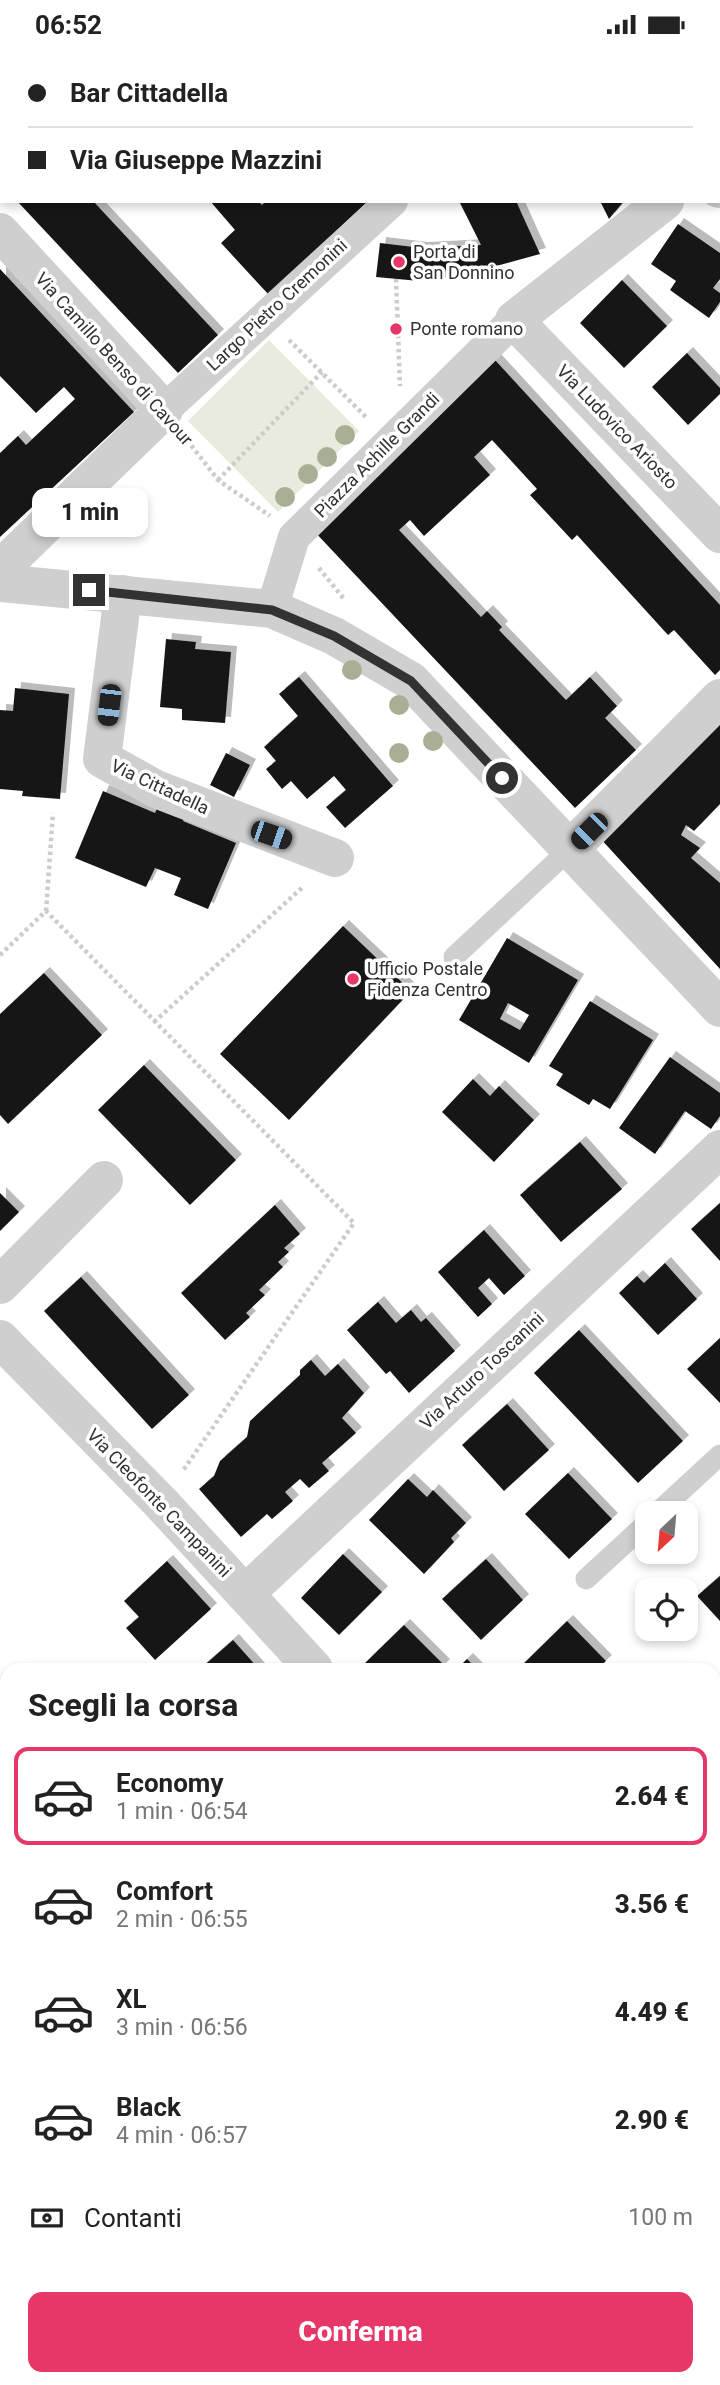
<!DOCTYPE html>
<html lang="it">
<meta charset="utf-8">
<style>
:root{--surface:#fff;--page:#f2f2f2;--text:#222;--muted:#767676;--line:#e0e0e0;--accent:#e73768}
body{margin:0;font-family:Roboto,sans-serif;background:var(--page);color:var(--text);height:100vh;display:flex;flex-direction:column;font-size:26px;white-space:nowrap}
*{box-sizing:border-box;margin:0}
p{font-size:23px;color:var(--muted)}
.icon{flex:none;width:38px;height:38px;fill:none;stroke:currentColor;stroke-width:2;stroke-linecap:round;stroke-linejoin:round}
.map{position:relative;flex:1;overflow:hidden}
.sheet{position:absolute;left:0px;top:1614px;width:721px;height:723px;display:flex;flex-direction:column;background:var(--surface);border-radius:21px 21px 0 0;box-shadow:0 4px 10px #0003}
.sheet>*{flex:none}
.hud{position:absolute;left:0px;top:0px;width:721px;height:154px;box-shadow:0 4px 10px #0003;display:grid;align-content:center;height:154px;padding:0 28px;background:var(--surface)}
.needle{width:46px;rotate:206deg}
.controls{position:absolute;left:635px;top:1452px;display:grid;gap:14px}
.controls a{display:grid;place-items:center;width:63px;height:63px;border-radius:14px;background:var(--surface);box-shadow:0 4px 10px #0003;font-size:35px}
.end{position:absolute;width:32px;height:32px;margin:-16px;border:9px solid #323232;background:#fff;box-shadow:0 0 0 4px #fff}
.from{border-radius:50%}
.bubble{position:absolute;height:49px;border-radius:14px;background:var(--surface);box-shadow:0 4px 10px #0003;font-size:23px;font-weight:800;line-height:49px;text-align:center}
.car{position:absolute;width:21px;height:42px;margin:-21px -10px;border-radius:9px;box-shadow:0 0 5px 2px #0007;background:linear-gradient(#222 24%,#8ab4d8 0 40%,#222 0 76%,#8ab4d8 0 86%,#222 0)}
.hud b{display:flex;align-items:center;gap:24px;height:66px;font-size:26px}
.hud b+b{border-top:2px solid var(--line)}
.hud i{width:18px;height:18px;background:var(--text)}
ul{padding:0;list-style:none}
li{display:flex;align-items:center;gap:21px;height:98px;margin:0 14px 10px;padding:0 14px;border:4px solid transparent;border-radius:14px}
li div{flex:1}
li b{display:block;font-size:26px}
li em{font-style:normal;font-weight:800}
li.current{border-color:var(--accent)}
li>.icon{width:63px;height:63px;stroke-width:1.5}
h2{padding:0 28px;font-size:32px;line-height:84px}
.pay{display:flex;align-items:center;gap:18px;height:77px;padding:0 28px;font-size:26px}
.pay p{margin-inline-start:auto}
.action{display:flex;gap:14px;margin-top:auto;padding:14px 28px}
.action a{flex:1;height:80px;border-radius:14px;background:var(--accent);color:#fff;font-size:28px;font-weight:800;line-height:80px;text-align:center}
.status{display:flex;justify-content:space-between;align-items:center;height:49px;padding:0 35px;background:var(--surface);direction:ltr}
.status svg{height:19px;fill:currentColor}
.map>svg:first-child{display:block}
</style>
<div class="status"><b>06:52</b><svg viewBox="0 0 49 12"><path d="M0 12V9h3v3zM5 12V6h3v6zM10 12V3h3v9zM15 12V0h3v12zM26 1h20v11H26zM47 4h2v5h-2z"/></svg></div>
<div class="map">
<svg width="720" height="2336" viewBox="0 0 720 2336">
<defs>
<filter id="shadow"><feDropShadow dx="6" dy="-6" stdDeviation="0" flood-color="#0004"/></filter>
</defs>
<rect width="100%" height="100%" fill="#fff"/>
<polygon fill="#e8ebde" points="269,291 359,382 278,463 188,372"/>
<g fill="#191919" fill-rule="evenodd" filter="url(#shadow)">
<polygon points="17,152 93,152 218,286 178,324"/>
<polygon points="210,152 258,152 262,156 266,152 368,152 269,246 221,194 235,181"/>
<polygon points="459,152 516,152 540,205 467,225 419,232 376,228 380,194 422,199 481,196"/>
<polygon points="600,152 624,152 609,170"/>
<polygon points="678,175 720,204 720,230 713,239 720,244 720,253 709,269 670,241 676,232 651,215"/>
<polygon points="0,220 134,363 0,488 0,404 18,387 26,396 75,350 64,338 36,364 0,327"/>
<polygon points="622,231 667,277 624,319 580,274"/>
<polygon points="687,304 720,339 720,345 688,376 652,338"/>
<polygon points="495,311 720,556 720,621 715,626 674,581 668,586 577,486 572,491 530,446 537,440 492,391 474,408 490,426 424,487 410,471 399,481 481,568 487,562 502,578 499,581 566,651 590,628 617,657 605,669 636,701 575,759 312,480"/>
<polygon points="166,590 196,593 195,600 231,603 225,674 182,671 182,660 160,658"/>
<polygon points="299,628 393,737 345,779 326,758 346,741 334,727 307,750 291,732 282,740 266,720 276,712 264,698 298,667 279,645"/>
<polygon points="15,639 69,645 60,750 22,747 23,742 0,740 0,661 13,662"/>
<polygon points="720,672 720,755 694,782 686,776 681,786 700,799 691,809 720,834 720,920 599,788"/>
<polygon points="226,704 250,716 234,748 210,736"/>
<polygon points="103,742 155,764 158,757 185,768 183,772 236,794 208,860 174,846 181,829 155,819 146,838 75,809"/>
<polygon points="343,877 411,942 289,1071 220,1005"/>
<path d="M507,889L578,931L529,1014L459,971ZM508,954L529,966L520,981L500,970Z"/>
<polygon points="44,924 102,986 8,1075 0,1066 0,965"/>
<polygon points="590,952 653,991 610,1060 593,1050 589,1056 556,1036 563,1025 549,1017"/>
<polygon points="670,1008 720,1044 720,1067 711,1080 685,1062 655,1105 619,1079"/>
<polygon points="144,1016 236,1111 190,1156 98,1061"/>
<polygon points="473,1030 490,1047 499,1037 534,1071 494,1113 442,1063"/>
<polygon points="580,1093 622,1140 561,1193 520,1146"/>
<polygon points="0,1144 19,1163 0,1182"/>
<polygon points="720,1154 720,1212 691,1180"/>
<polygon points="275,1156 300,1185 284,1199 289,1203 278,1213 283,1218 259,1241 265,1246 246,1264 250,1268 225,1291 181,1244"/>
<polygon points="484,1181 525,1227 504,1246 489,1229 478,1239 492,1255 478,1268 438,1223"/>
<polygon points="665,1214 697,1250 658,1286 619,1244 637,1227 644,1234"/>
<polygon points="81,1228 189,1346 152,1380 44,1262"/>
<polygon points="378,1253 396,1274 411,1261 421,1273 426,1269 455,1302 409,1344 390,1322 386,1325 347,1281"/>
<polygon points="579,1281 683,1392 638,1434 534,1324"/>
<polygon points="720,1289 720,1354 687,1320"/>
<polygon points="311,1311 325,1327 338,1315 364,1344 342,1369 356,1384 322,1414 329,1422 309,1439 300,1430 285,1443 293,1452 272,1470 267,1465 241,1488 199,1440 214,1427 220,1412 247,1388 250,1372 300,1326 300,1321"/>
<polygon points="507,1355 549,1401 504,1442 462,1396"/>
<polygon points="568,1424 612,1470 569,1510 525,1465"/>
<polygon points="408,1430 427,1448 433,1441 466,1474 451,1489 454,1493 424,1525 369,1471"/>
<polygon points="343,1505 382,1543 339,1586 301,1549"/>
<polygon points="486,1510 523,1551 481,1591 442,1550"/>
<polygon points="167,1512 211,1560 155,1611 126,1579 139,1568 124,1552"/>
<polygon points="720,1527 720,1572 697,1547"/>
<polygon points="567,1572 606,1612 597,1620 518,1620"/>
<polygon points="404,1576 444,1616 440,1620 371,1620 365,1614"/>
<polygon points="233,1591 259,1620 200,1620"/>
<polygon points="467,1610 477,1620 457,1620"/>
<polygon points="720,1866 720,1957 714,1963 714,1872"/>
<polygon points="714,2251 720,2254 720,2336 708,2329 714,2329"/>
</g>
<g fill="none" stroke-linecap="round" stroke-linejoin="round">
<g stroke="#ccc" stroke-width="4.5" stroke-dasharray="3.5 3.5" stroke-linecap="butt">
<polyline points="396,230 400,337"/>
<polyline points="289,291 367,369"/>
<polyline points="187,391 218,431 270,467"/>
<polyline points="218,431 322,323"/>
<polyline points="319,519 344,550"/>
<polyline points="46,862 53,764"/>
<polyline points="0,906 46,862 354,1174 182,1423"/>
<polyline points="154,973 304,837"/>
<polyline points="0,1794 7,1801"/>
<polyline points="456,2329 463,2336"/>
</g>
<g stroke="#cfcfcf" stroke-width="21">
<polyline points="454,908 570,800"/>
<polyline points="656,1465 720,1406"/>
<polyline points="586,1530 648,1473"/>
</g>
<g stroke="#cfcfcf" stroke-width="32">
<polyline points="447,2 449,0"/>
<polyline points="164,361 392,152"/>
<polyline points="272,560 294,488 514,271"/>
</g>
<g stroke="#cfcfcf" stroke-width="38">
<polyline points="719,105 720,104"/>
<polyline points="719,140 720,140"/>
<polyline points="665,152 514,271 720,485"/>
<polyline points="0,183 164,361 0,520"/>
<polyline points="123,545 102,710 156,740 335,809"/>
<polyline points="570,800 720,649"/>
<polyline points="0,1236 104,1131"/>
<polyline points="0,1290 161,1454 314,1620"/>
<polyline points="245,1545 720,1100"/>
<polyline points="714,2009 720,2005"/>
</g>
<polyline stroke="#cfcfcf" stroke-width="38" points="0,534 272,560 334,587 411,632 720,959"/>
<defs>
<g id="rail">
<polyline points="0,1644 7,1651"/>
<polyline points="0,1682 7,1689"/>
<polyline points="0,1705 7,1712"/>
<polyline points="714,2179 720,2182"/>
<polyline points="606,2329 612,2336"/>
<polyline points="633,2329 639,2336"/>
</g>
</defs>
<use href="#rail" stroke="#878787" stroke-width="8"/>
<use href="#rail" stroke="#fff" stroke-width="5" stroke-dasharray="16" stroke-linecap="butt"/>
</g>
<g fill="#a7b095">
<circle cx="345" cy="386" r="10"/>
<circle cx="327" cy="408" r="10"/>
<circle cx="308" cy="425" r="10"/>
<circle cx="285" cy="448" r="10"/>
<circle cx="352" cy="621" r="10"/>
<circle cx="399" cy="656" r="10"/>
<circle cx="433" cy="692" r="10"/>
<circle cx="399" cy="704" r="10"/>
</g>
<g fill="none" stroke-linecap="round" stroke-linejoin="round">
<polyline stroke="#323232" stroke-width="9" points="89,541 272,561 334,587 411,632 502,729"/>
</g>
<g fill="#e73768" stroke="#fff" stroke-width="2.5">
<circle cx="399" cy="213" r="7"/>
<circle cx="396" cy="280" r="7"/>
<circle cx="353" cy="930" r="7"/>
</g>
<g text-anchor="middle" stroke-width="7" stroke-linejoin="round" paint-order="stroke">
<g font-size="18" fill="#323232" stroke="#fff" text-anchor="start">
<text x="413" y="209">Porta di<tspan x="413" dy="21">San Donnino</tspan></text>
<text x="410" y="286">Ponte romano</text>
<text x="367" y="926">Ufficio Postale<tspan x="367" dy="21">Fidenza Centro</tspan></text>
</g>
<g font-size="18" fill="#323232" stroke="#fff">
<text transform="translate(277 256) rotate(-43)" y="6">Largo Pietro Cremonini</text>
<text transform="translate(114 310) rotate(48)" y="6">Via Camillo Benso di Cavour</text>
<text transform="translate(617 378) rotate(46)" y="6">Via Ludovico Ariosto</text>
<text transform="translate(377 406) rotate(-45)" y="6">Piazza Achille Grandi</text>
<text transform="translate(160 738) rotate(25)" y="6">Via Cittadella</text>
<text transform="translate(482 1322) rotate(-43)" y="6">Via Arturo Toscanini</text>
<text transform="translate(159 1454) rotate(46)" y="6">Via Cleofonte Campanini</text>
</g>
</g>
</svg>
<div class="controls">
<a><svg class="needle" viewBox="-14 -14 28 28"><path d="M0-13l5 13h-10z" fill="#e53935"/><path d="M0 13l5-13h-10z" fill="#767676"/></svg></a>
<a><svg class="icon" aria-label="locate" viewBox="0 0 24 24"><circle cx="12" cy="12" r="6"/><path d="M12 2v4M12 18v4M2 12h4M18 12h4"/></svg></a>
</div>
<i class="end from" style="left:502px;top:729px"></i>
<i class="end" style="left:89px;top:541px"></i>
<div class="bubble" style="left:32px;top:439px;width:116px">1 min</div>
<i class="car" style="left:109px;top:656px;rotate:187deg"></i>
<i class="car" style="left:589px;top:782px;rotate:225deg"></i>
<i class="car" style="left:271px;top:786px;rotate:109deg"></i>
<div class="hud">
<b><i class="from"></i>Bar Cittadella</b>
<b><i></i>Via Giuseppe Mazzini</b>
</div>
<section class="sheet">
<h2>Scegli la corsa</h2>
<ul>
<li class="current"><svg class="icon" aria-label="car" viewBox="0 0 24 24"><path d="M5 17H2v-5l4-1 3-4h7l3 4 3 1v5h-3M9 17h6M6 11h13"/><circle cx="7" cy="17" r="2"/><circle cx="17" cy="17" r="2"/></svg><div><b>Economy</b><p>1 min · 06:54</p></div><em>2.64 €</em></li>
<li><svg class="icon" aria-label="car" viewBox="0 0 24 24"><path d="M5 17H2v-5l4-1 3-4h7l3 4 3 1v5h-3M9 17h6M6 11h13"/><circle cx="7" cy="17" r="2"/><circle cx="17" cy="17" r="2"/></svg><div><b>Comfort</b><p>2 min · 06:55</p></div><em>3.56 €</em></li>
<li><svg class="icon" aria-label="car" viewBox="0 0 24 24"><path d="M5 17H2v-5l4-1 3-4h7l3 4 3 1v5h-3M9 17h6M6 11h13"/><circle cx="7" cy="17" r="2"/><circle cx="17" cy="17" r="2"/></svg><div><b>XL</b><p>3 min · 06:56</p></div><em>4.49 €</em></li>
<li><svg class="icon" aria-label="car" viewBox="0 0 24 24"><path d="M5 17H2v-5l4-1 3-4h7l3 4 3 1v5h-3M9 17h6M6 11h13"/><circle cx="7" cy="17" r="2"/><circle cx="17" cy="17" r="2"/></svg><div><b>Black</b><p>4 min · 06:57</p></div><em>2.90 €</em></li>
</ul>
<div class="pay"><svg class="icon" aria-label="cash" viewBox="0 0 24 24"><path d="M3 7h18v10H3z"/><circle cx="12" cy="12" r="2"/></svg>Contanti<p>100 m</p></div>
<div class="action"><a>Conferma</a></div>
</section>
</div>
